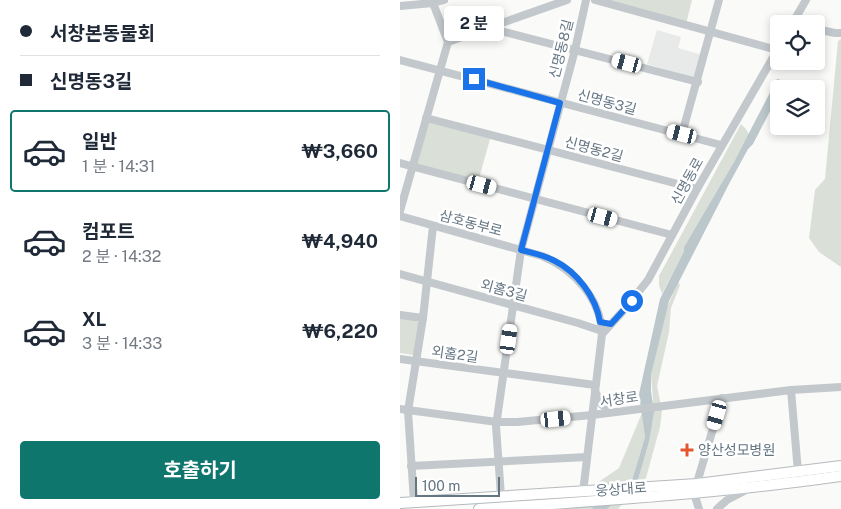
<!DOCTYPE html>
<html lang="ko">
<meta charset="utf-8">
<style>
:root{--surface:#fff;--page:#f2f2f3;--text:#1f2937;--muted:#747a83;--line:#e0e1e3;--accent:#0f766e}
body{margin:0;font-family:"Public Sans","Noto Sans KR",sans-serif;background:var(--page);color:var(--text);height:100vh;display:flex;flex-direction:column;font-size:19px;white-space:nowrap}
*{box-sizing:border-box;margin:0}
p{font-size:16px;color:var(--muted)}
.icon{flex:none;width:28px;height:28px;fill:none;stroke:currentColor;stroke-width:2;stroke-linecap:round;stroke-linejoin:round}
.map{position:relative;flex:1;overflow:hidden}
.details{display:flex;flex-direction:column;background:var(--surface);width:400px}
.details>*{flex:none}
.top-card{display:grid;align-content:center;height:110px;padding:0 20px;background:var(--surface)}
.buttons{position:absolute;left:370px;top:15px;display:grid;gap:10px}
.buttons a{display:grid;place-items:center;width:55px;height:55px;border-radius:5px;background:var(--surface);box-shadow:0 2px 8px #0003;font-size:25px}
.scale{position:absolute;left:15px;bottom:12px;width:85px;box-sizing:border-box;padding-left:5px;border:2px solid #657683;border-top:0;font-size:14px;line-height:18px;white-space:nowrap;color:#657683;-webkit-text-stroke:4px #fff;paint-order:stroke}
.end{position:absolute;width:22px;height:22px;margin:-11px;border:6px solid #1a73e8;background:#fff;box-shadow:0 0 0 2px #fff}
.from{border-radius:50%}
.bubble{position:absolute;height:35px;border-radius:5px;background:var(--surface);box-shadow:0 2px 8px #0003;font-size:16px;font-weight:700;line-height:35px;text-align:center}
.car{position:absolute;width:15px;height:30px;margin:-15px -8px;border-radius:6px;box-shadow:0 0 4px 1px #0007;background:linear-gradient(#fff 24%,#345 0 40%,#fff 0 76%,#345 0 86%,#fff 0)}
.top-card b{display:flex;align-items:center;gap:18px;height:48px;font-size:19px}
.top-card b+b{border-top:1px solid var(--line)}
.top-card i{width:12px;height:12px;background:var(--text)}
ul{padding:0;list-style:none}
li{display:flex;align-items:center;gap:15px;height:82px;margin:0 10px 8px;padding:0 10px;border:2px solid transparent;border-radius:5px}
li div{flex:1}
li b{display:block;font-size:19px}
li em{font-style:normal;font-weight:700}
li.selected{border-color:var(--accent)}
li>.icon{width:45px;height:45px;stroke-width:1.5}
.primary-button{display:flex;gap:10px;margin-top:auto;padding:10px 20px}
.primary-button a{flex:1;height:58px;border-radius:5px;background:var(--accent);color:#fff;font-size:20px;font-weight:700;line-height:58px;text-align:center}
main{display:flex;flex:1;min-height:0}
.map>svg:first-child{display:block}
</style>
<main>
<section class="details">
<div class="top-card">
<b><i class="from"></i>서창본동물회</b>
<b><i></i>신명동3길</b>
</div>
<ul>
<li class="selected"><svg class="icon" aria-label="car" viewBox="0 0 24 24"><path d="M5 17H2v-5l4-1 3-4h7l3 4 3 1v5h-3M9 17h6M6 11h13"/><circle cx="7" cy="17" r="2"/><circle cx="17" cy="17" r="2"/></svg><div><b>일반</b><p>1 분 · 14:31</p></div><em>₩3,660</em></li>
<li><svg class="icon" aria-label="car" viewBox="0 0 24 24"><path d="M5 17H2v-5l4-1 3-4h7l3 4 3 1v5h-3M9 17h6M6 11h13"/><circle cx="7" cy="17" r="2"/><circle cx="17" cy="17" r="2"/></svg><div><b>컴포트</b><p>2 분 · 14:32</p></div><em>₩4,940</em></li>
<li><svg class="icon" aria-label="car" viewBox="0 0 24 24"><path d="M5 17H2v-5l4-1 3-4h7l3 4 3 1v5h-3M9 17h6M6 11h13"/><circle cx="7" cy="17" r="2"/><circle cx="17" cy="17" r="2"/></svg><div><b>XL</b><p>3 분 · 14:33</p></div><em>₩6,220</em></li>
</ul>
<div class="primary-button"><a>호출하기</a></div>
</section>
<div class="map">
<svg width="441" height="509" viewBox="0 0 441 509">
<rect width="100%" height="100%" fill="#fafaf8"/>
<polygon fill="#e8e9e9" points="257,30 281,37 278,48 302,55 296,75 292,77 247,64"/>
<g fill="#dadfd7">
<polygon points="199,0 292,0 286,24"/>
<polygon points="441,39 441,267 419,252 409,238 415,190 425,179 438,41"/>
<polygon points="27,122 90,139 78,182 15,164"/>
<polygon points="341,124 345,128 349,134 334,162 284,247 284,251 262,294 259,285 259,276"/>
<polygon points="278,282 280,285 271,308 269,332 257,386 262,410 260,427 246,478 218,509 207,509 223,496 238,480 249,442 253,399 251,375 266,310"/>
<polygon points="0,318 14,319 19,323 15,354 13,355 0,353"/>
<polygon points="242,413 245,437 232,480 191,509 170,509 200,481 219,468"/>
</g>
<polygon fill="#bbc7cb" points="377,79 385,81 382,89 379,89 379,94 353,144 348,149 329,184 269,301 251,375 251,391 254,412 249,442 238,480 231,489 207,509 191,509 232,480 245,437 239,394 260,299 284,251 284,247 334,162"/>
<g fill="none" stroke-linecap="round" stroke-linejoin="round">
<defs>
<g id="major">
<polyline points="0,503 297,484 441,466"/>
<path d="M79,509C200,501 321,493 441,476"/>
</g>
</defs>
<use href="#major" stroke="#b5babe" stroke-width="12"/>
<g stroke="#c3c8cc" stroke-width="8">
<polyline points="195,0 377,50"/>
<polyline points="0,6 33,3 44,0"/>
<polyline points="392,24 406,0"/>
<polyline points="89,28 298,82"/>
<polyline points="416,29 435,33 441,33"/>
<polyline points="48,42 167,0"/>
<polyline points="0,60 321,145"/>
<polyline points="26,118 297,189"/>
<polyline points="282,134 319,0"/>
<polyline points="0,163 272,235"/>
<polyline points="0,211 48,42 33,3"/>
<path d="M0,216L142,256C174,269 201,299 202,334L183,492"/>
<polyline points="0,274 178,323 202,331"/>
<polyline points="0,315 23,318"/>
<polyline points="202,334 224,310 248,280 297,189 379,47"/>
<polyline points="0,359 195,385"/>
<polyline points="391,390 398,472"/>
<polyline points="195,391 201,404 211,412"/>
<polyline points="0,409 97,422 117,422 192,415 391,390 441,387"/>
<polyline points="11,466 187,457"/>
<polyline points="101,496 96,426 121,250 175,50 186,0"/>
<polyline points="14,502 8,411 23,318 33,226"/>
<polyline points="299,509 294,493 322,398"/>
<polyline points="317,509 327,500 346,490"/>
</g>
<use href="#major" stroke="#fff" stroke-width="10"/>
</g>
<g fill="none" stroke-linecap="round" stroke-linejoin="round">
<path stroke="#1a73e8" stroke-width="6" d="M74,79L160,103L121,250C132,253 144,255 155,261C177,272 196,297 200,322L211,324L232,301"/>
</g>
<path fill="#e4572e" stroke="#fff" stroke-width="2" d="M284.5 442.5h5v5h5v5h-5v5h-5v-5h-5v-5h5z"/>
<g text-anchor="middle" stroke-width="5" stroke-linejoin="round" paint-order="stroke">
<g font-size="14" fill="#657683" stroke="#fff">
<text transform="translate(161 49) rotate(-76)" y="5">신명동8길</text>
<text transform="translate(207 102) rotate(15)" y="5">신명동3길</text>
<text transform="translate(194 149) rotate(15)" y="5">신명동2길</text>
<text transform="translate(287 181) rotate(-61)" y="5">신명동로</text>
<text transform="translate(71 223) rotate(15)" y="5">삼호동부로</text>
<text transform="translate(104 290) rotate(15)" y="5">외홈3길</text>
<text transform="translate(55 354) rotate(8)" y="5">외홈2길</text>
<text transform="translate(219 399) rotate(-8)" y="5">서창로</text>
<text transform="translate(221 489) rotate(-4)" y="5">웅상대로</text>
</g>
<g font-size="14" fill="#657683" stroke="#fff" text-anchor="start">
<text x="298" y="455">양산성모병원</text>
</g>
</g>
</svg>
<div class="buttons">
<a><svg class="icon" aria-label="locate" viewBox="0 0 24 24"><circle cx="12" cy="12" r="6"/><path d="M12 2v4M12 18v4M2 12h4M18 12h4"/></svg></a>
<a><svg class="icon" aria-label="layers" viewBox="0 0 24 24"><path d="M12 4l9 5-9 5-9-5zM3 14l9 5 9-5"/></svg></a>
</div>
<div class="scale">100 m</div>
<i class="end from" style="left:232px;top:301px"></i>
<i class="end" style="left:74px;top:79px"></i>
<div class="bubble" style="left:44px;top:6px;width:60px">2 분</div>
<i class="car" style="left:227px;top:63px;rotate:285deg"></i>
<i class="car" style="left:282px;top:134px;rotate:284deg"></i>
<i class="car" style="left:82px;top:185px;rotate:105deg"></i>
<i class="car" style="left:203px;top:217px;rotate:105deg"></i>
<i class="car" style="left:109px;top:339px;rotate:8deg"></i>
<i class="car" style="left:317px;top:415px;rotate:196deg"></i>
<i class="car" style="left:156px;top:419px;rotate:84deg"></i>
</div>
</main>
